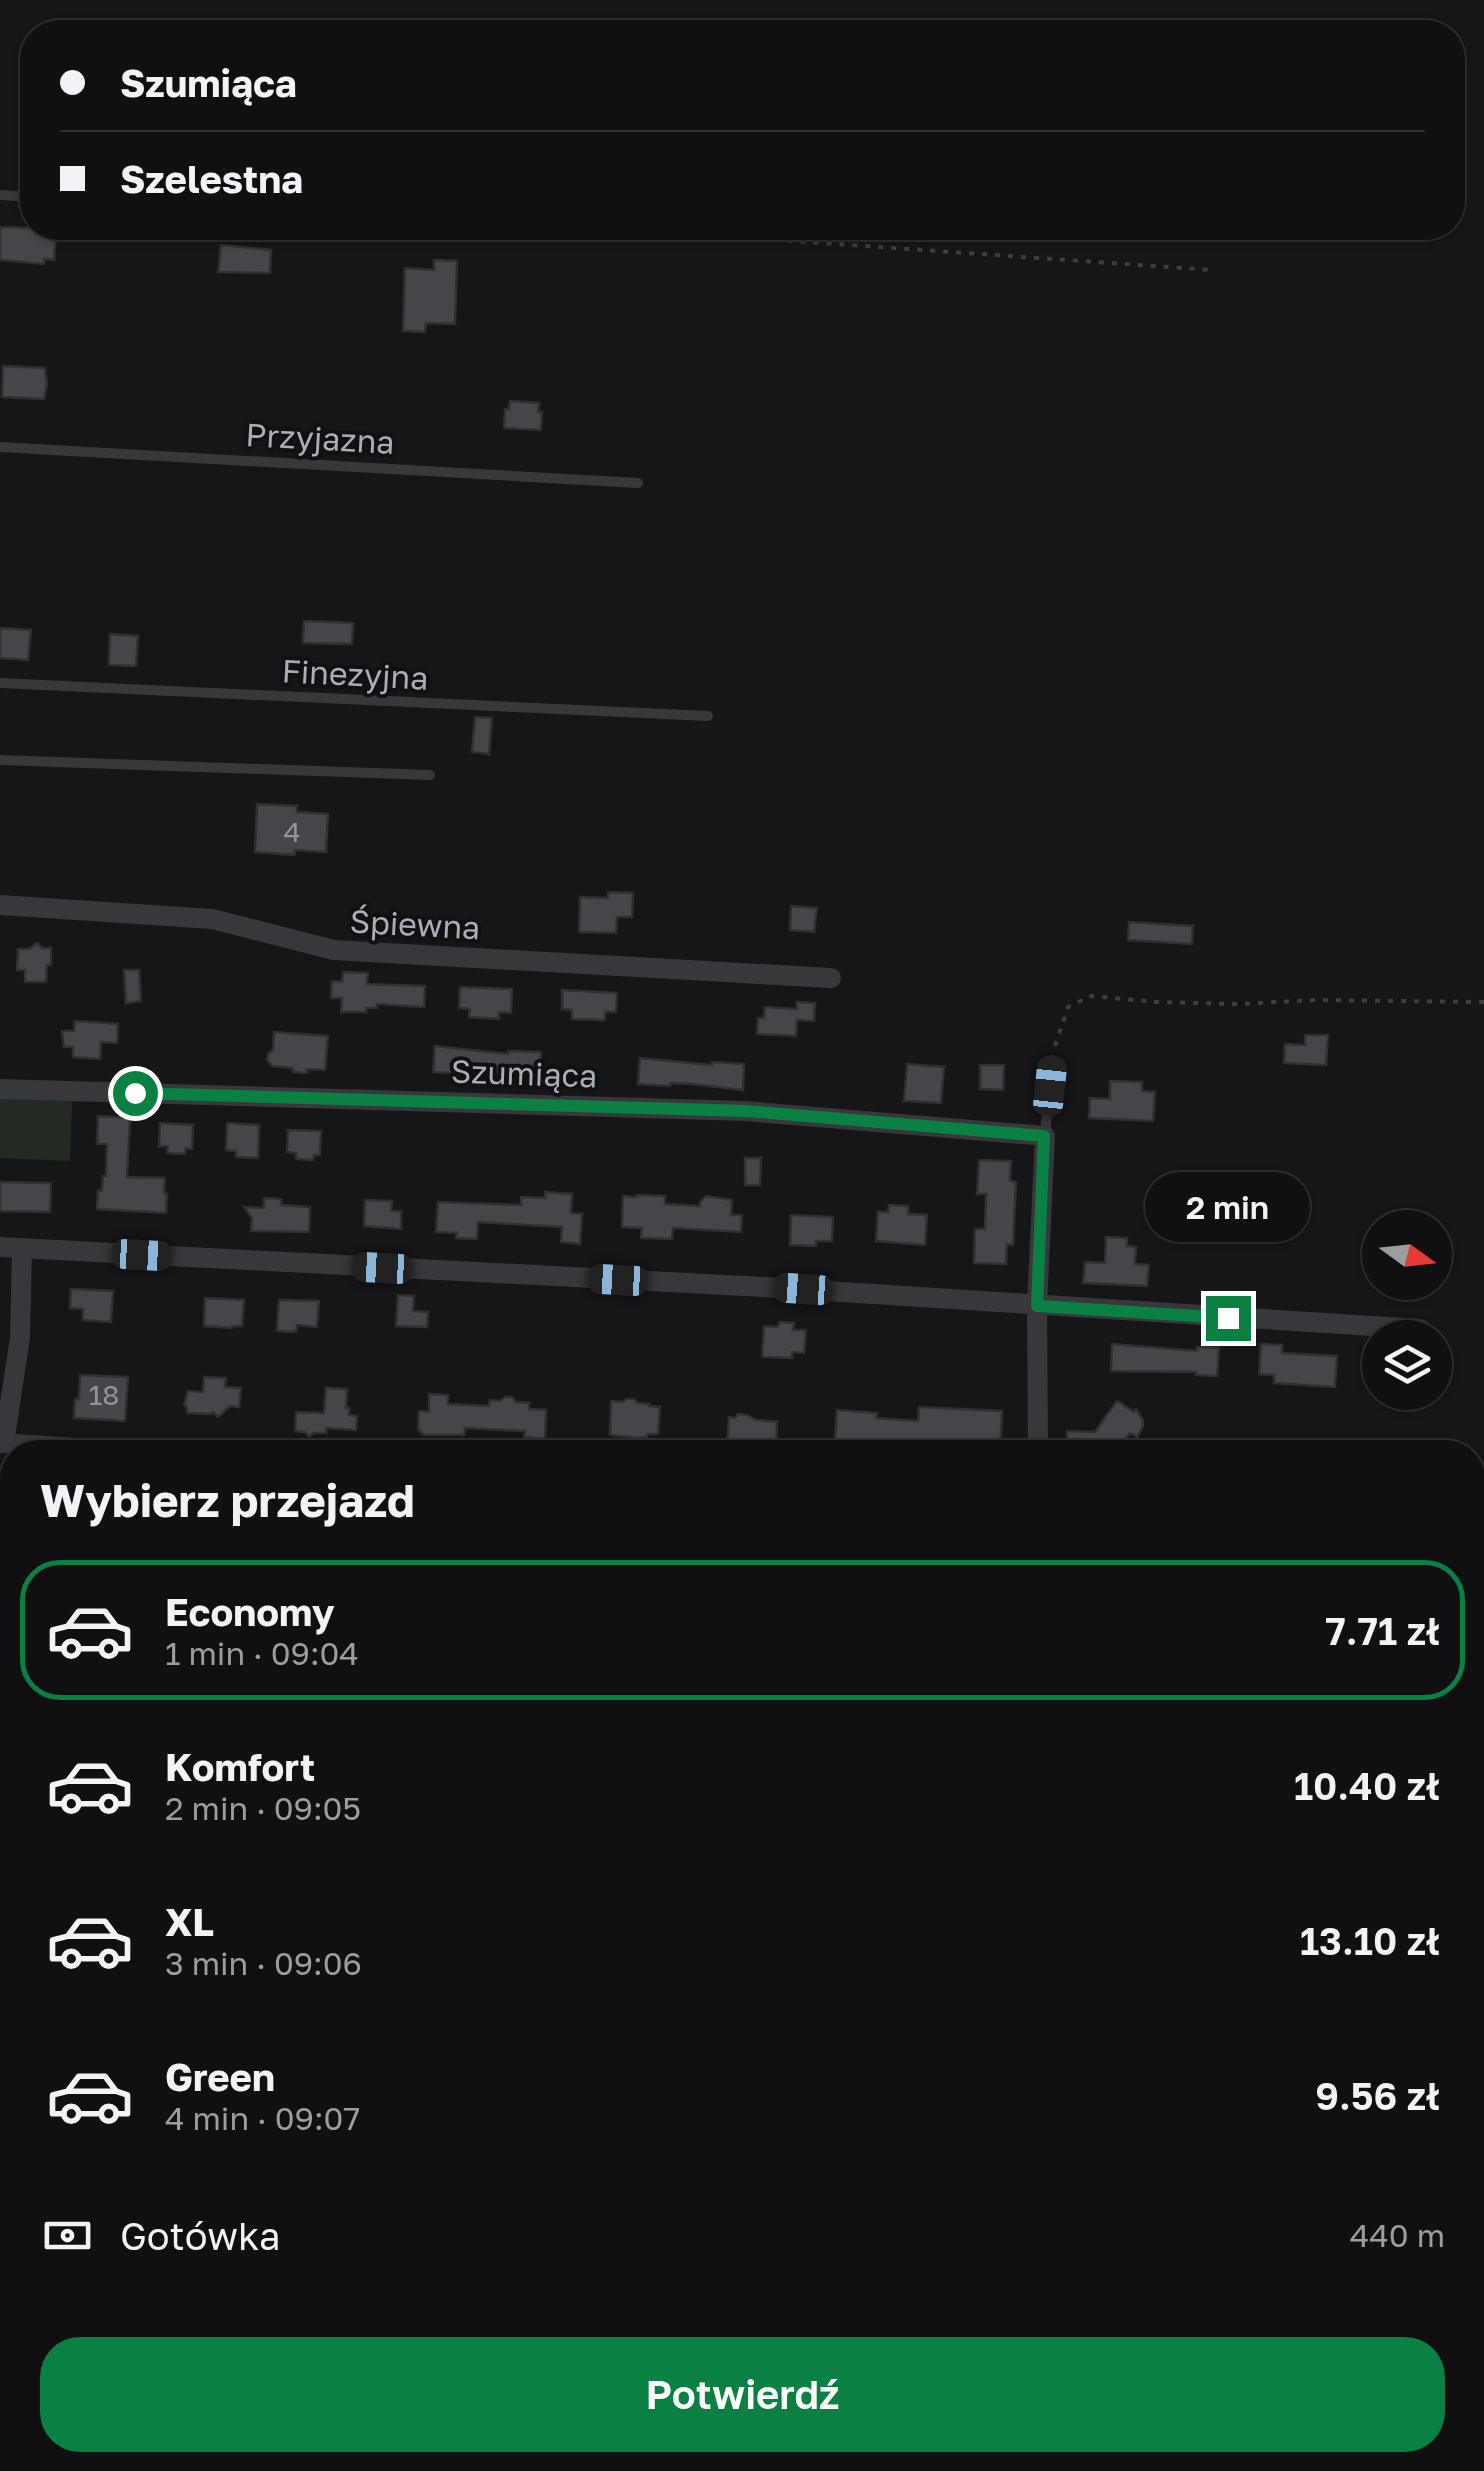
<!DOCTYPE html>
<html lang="pl">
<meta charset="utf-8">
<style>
:root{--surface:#101012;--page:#19191b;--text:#f1f3f6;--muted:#9c9d9f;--line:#303032;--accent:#0b8043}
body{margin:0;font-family:"Golos Text",sans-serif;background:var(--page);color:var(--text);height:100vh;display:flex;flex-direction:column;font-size:38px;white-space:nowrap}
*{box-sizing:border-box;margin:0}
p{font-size:32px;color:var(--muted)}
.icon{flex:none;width:55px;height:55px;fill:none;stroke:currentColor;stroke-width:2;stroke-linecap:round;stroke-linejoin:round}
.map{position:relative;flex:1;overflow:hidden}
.details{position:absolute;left:0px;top:1440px;width:1485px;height:1032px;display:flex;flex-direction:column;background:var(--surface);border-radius:40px 40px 0 0;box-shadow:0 2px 8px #0004,0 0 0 2px var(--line)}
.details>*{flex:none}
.hud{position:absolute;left:20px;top:20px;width:1445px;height:220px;border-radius:40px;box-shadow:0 2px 8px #0004,0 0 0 2px var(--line);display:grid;align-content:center;height:220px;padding:0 40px;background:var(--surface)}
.needle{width:65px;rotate:105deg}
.fabs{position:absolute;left:1362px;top:1210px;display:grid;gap:20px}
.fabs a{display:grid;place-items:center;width:90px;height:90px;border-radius:50%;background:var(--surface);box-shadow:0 2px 8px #0004,0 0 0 2px var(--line);font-size:50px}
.end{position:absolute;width:45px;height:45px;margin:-22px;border:12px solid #0b8043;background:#fff;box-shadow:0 0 0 5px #fff}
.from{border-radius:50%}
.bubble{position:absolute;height:70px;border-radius:35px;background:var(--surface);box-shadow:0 2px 8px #0004,0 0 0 2px var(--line);font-size:32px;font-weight:600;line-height:70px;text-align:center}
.car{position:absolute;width:30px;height:60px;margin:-30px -15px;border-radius:12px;box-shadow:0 0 8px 2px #0007;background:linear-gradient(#222 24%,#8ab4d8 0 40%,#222 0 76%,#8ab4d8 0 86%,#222 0)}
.hud b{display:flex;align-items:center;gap:35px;height:95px;font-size:38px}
.hud b+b{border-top:2px solid var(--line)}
.hud i{width:25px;height:25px;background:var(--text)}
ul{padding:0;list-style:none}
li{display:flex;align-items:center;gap:30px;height:140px;margin:0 20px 15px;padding:0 20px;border:5px solid transparent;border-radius:40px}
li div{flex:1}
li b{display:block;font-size:38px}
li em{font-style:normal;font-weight:600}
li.current{border-color:var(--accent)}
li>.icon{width:90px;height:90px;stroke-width:1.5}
h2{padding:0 40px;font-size:45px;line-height:120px}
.pay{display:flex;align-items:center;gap:25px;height:110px;padding:0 40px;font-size:38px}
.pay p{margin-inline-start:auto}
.action{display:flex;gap:20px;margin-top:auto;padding:20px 40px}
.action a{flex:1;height:115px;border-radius:40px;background:var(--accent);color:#fff;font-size:40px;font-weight:600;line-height:115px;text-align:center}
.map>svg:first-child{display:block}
</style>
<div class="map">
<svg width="1484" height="2471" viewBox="0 0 1484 2471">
<rect width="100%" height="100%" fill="#161618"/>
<g fill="#222225">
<polygon points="1484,1882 1484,2081 1473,2078 1473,1939"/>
<polygon points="1473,2083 1484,2086 1484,2298 1473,2296"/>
</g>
<g fill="#232a23">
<polygon points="0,1098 72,1101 70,1161 0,1158"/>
<polygon points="1473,1479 1484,1480 1484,1610 1473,1609"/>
</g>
<g fill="#45464a" stroke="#303033" stroke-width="2.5">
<polygon points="0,227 37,228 36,231 56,232 54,260 44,259 44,264 0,260"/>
<polygon points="221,245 271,250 270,273 218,272"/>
<polygon points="434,260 457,261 455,324 426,323 425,332 403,331 405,268 434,270"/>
<polygon points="3,366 45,368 47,384 44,399 2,397"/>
<polygon points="510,401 539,403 538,412 542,412 541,430 504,428 505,409 509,409"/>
<polygon points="304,621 353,623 352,644 303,643"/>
<polygon points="0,628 31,630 28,660 0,658"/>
<polygon points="110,634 138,636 136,666 109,665"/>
<polygon points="475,717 492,718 489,754 472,752"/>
<polygon points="257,804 297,806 297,812 328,814 326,852 295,850 295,855 255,852"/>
<polygon points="608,892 633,893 632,917 617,917 616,933 579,932 580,897 608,898"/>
<polygon points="791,906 817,908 814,932 790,930"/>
<polygon points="1129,922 1193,926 1192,944 1128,940"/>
<polygon points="37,943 42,948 51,948 51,965 47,965 46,982 25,982 25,970 17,970 18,949 29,949"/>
<polygon points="124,970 139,970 141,1001 126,1003"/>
<polygon points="343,972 368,973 367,984 425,986 424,1007 377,1004 377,1008 366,1008 366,1012 341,1012 342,998 331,998 332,981 342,982"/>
<polygon points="460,987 512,989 511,1013 499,1012 499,1019 469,1017 470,1009 459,1008"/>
<polygon points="562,990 617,993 616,1012 605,1012 605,1020 572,1019 572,1010 562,1009"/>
<polygon points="797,1002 815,1003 814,1021 797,1020 796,1036 757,1034 758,1018 764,1018 765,1007 797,1009"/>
<polygon points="75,1021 118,1024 117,1043 101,1042 100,1059 73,1057 73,1047 64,1047 62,1031 74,1031"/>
<polygon points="274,1032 328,1036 325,1070 307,1069 307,1073 293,1072 293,1068 272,1066 267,1060 268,1054 273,1050"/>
<polygon points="1305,1035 1328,1035 1326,1065 1284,1063 1285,1044 1305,1045"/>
<polygon points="435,1046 508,1054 508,1051 541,1052 539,1079 506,1077 506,1074 486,1072 466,1072 466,1074 433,1072"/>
<polygon points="640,1058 712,1065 712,1062 744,1064 743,1090 691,1084 671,1083 670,1086 638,1084"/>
<polygon points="907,1064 944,1067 941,1103 904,1101"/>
<polygon points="980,1065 1004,1065 1003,1090 980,1089"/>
<polygon points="1110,1081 1142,1082 1142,1091 1155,1092 1153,1121 1089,1118 1090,1098 1110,1099"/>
<polygon points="98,1116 130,1118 127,1177 165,1178 164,1193 167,1194 166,1213 97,1209 98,1190 102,1191 103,1176 106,1176 107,1144 97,1144"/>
<polygon points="160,1123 193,1125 192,1149 186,1148 185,1154 167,1153 168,1146 159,1146"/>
<polygon points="227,1123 259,1125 258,1158 236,1157 236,1151 226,1150"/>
<polygon points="288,1130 321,1131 320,1155 314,1155 313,1160 296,1159 296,1153 287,1152"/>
<polygon points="745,1158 761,1158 760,1185 745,1185"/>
<polygon points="979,1160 1011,1161 1010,1181 1016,1182 1013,1245 1007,1244 1006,1264 974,1263 975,1229 985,1229 986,1194 977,1194"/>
<polygon points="0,1182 51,1183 50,1212 0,1211"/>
<polygon points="545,1192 572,1194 571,1213 582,1214 580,1244 561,1242 562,1227 478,1222 477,1239 456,1238 457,1233 436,1232 438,1202 521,1205 521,1197 545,1198"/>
<polygon points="637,1195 665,1196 665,1204 700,1206 700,1202 706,1196 732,1200 731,1215 742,1215 741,1232 673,1228 672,1239 641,1238 642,1228 622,1227 623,1196 637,1197"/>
<polygon points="264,1198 281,1199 281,1205 310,1207 309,1232 251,1231 252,1218 244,1207 264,1208"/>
<polygon points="365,1200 392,1201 391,1211 401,1211 401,1229 364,1226"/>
<polygon points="889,1205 908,1206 908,1214 927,1215 925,1245 876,1241 878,1212 888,1212"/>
<polygon points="791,1215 833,1217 832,1241 816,1241 816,1246 790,1245"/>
<polygon points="1106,1237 1127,1238 1127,1246 1136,1247 1135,1264 1149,1265 1147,1286 1083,1283 1085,1262 1105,1263"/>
<polygon points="71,1289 113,1291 111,1322 83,1320 83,1309 70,1308"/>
<polygon points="398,1295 414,1296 413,1311 428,1312 427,1327 396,1326"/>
<polygon points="205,1298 244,1300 242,1326 232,1326 232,1328 204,1326"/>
<polygon points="279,1300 319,1301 317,1327 297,1325 296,1332 277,1331"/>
<polygon points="779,1322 794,1323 793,1330 806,1330 804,1353 792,1352 792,1358 762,1357 764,1326 778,1327"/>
<polygon points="1112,1344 1197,1351 1197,1347 1219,1348 1217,1376 1196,1375 1196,1372 1111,1371"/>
<polygon points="1261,1344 1282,1345 1282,1353 1337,1356 1335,1387 1274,1383 1274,1375 1259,1374"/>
<polygon points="80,1375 128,1377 125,1421 74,1418 75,1399 79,1399"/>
<polygon points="204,1377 226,1378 225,1387 241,1388 239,1407 230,1406 218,1417 213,1412 211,1414 187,1413 187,1408 184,1405 188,1391 203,1392"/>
<polygon points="326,1388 347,1389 346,1408 349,1408 349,1415 357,1416 356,1430 326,1428 326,1433 314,1433 309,1437 305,1432 295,1431 296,1412 324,1413"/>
<polygon points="429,1394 448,1395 448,1404 489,1406 490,1400 500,1401 505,1397 512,1397 516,1402 529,1403 529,1409 546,1410 545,1439 524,1437 525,1431 465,1428 464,1435 424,1435 418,1429 419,1411 429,1412"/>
<polygon points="626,1399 634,1399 637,1403 649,1404 649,1406 660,1407 658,1434 647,1434 647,1437 636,1438 610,1435 611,1401 623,1402"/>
<polygon points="1117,1401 1134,1412 1136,1409 1143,1420 1143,1426 1137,1437 1130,1433 1118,1449 1114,1446 1109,1452 1066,1450 1067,1431 1095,1432"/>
<polygon points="919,1407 1002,1411 1000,1450 988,1449 988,1452 929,1452 929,1446 895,1445 894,1452 834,1452 837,1410 877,1413 876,1418 918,1421"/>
<polygon points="738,1414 747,1415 756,1420 777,1422 776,1448 727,1448 729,1417 735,1418"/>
</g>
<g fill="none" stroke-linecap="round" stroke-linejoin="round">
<g stroke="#3e3f43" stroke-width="4" stroke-dasharray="5 8" stroke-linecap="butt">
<polyline points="606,228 1211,270"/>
<polyline points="1055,1046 1068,1007 1091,996 1156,1002 1238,1004 1317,1000 1484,1002"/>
</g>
<g stroke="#38383c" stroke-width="10">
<polyline points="0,195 32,197"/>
<polyline points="0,447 638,483"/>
<polyline points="0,683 708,716"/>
<polyline points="0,760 430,775"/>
<polyline points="1045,1135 1052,1060"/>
<polyline points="1472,1772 1484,1773"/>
<polyline points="1087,2471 1087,2460"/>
<polyline points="1403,2471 1406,2460"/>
</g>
<g stroke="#38383c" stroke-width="20">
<polyline points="0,905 212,919 334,950 831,978"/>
<polyline points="0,1089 745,1111 1045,1136 1037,1306 1038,1452"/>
<polyline points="0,1247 764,1287 1420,1329"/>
<polyline points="0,1443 135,1452"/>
<polyline points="4,1443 20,1338 22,1248"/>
<polyline points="1472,1934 1484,1872"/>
<polyline points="143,2471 143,2460"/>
<polyline points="293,2471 293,2460"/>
<polyline points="617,2471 617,2460"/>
<polyline points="1364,2471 1366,2460"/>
</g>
<g stroke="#38383c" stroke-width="25">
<polyline points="1472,1625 1484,1626"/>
<polyline points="0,1738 12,1737"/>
</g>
</g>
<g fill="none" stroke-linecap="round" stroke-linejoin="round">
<polyline stroke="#0b8043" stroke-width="12" points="135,1093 746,1111 1044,1136 1037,1306 1228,1318"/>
</g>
<g text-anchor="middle" stroke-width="8" stroke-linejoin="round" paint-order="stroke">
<g font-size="28" fill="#91949b">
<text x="292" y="842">4</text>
<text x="104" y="1405">18</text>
</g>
<g font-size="32" fill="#aaaeb6" stroke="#111113">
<text transform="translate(320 439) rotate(3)" y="11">Przyjazna</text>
<text transform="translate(355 675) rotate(3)" y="11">Finezyjna</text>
<text transform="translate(415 925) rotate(3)" y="11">Śpiewna</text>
<text transform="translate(524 1074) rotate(2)" y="11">Szumiąca</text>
</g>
</g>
</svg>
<div class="fabs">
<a><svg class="needle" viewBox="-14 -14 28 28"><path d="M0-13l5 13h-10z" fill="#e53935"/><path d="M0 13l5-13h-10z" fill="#9c9d9f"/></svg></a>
<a><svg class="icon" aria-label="layers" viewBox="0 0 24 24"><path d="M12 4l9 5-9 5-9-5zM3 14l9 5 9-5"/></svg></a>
</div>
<i class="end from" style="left:135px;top:1093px"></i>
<i class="end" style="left:1228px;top:1318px"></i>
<div class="bubble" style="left:1145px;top:1172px;width:165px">2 min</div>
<i class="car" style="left:1050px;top:1086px;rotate:6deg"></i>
<i class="car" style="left:142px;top:1255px;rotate:93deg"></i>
<i class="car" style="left:382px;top:1268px;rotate:273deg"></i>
<i class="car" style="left:618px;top:1280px;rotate:273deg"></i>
<i class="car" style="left:803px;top:1289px;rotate:274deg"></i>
<div class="hud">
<b><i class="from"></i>Szumiąca</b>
<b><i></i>Szelestna</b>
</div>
<section class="details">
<h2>Wybierz przejazd</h2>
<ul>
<li class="current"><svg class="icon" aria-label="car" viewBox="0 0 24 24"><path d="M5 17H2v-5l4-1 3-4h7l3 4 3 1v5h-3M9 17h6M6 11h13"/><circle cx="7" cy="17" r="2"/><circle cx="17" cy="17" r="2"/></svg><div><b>Economy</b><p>1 min · 09:04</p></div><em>7.71 zł</em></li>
<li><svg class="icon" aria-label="car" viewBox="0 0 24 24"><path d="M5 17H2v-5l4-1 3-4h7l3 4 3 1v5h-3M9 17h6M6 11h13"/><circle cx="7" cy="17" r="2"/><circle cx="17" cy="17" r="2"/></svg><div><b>Komfort</b><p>2 min · 09:05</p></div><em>10.40 zł</em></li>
<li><svg class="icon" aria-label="car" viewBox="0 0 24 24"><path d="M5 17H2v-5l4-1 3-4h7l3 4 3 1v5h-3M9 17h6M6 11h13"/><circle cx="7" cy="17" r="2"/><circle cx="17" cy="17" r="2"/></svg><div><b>XL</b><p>3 min · 09:06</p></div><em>13.10 zł</em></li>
<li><svg class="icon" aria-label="car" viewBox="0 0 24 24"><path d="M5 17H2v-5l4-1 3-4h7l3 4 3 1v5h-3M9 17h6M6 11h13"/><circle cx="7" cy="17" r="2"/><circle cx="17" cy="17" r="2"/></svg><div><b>Green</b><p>4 min · 09:07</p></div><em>9.56 zł</em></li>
</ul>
<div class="pay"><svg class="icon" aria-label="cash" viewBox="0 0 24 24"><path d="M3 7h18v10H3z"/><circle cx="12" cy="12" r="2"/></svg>Gotówka<p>440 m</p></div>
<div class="action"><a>Potwierdź</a></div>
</section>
</div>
